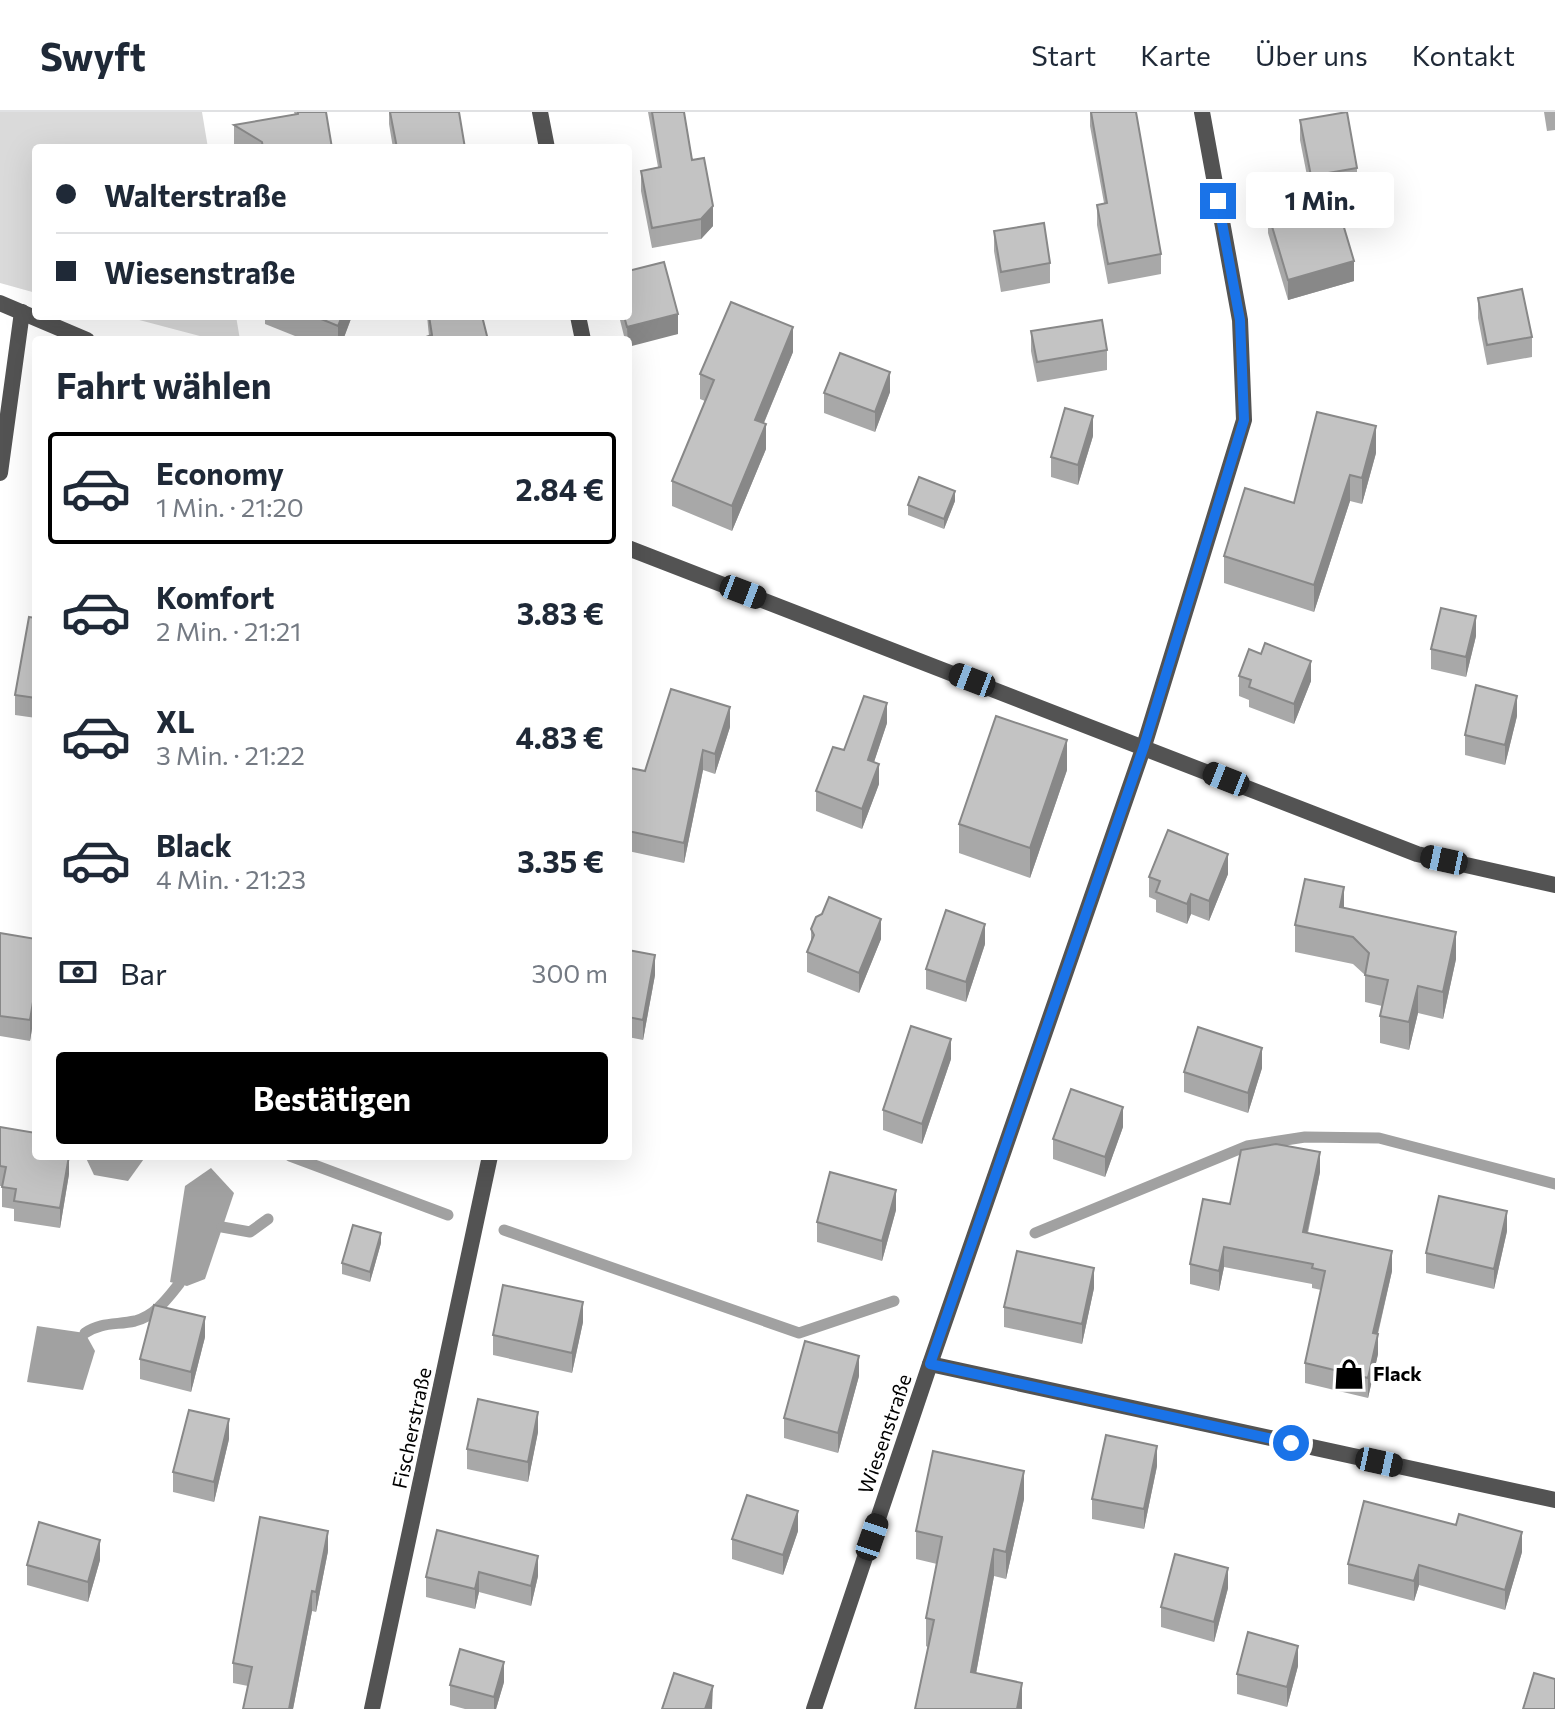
<!DOCTYPE html>
<html lang="de">
<meta charset="utf-8">
<style>
:root{--surface:#fff;--page:#f2f2f3;--text:#1f2937;--muted:#747a83;--line:#e0e1e3;--accent:#000}
body{margin:0;font-family:Commissioner,sans-serif;background:var(--page);color:var(--text);height:100vh;display:flex;flex-direction:column;font-size:30px;white-space:nowrap}
*{box-sizing:border-box;margin:0}
p{font-size:26px;color:var(--muted)}
.icon{flex:none;width:44px;height:44px;fill:none;stroke:currentColor;stroke-width:2;stroke-linecap:round;stroke-linejoin:round}
.map{position:relative;flex:1;overflow:hidden}
.side{position:absolute;left:32px;top:224px;width:600px;height:824px;display:flex;flex-direction:column;background:var(--surface);border-radius:8px;box-shadow:0 8px 32px #0002}
.side>*{flex:none}
.guide{position:absolute;left:32px;top:32px;width:600px;height:176px;border-radius:8px;box-shadow:0 8px 32px #0002;display:grid;align-content:center;height:176px;padding:0 24px;background:var(--surface)}
.end{position:absolute;width:36px;height:36px;margin:-18px;border:10px solid #1a73e8;background:#fff;box-shadow:0 0 0 4px #fff}
.from{border-radius:50%}
.bubble{position:absolute;height:56px;border-radius:8px;background:var(--surface);box-shadow:0 8px 32px #0002;font-size:26px;font-weight:700;line-height:56px;text-align:center}
.car{position:absolute;width:24px;height:48px;margin:-24px -12px;border-radius:10px;box-shadow:0 0 6px 2px #0007;background:linear-gradient(#222 24%,#8ab4d8 0 40%,#222 0 76%,#8ab4d8 0 86%,#222 0)}
.guide b{display:flex;align-items:center;gap:28px;height:76px;font-size:30px}
.guide b+b{border-top:2px solid var(--line)}
.guide i{width:20px;height:20px;background:var(--text)}
ul{padding:0;list-style:none}
li{display:flex;align-items:center;gap:24px;height:112px;margin:0 16px 12px;padding:0 8px;border:4px solid transparent;border-radius:8px}
li div{flex:1}
li b{display:block;font-size:30px}
li em{font-style:normal;font-weight:700}
li.active{border-color:var(--accent)}
li>.icon{width:72px;height:72px;stroke-width:1.5}
h2{padding:0 24px;font-size:36px;line-height:96px}
.pay{display:flex;align-items:center;gap:20px;height:88px;padding:0 24px;font-size:30px}
.pay p{margin-inline-start:auto}
.action{display:flex;gap:16px;margin-top:auto;padding:16px 24px}
.action a{flex:1;height:92px;border-radius:8px;background:var(--accent);color:#fff;font-size:32px;font-weight:700;line-height:92px;text-align:center}
header{display:flex;align-items:center;gap:48px;box-sizing:border-box;height:112px;padding:0 40px;background:var(--surface);border-bottom:2px solid var(--line)}
header strong{font-size:38px}
nav{display:flex;gap:44px;margin-inline-start:auto;font-size:28px}
.map>svg:first-child{display:block}
</style>
<header>
<strong>Swyft</strong>
<nav><a>Start</a><a>Karte</a><a>Über uns</a><a>Kontakt</a></nav>
</header>
<div class="map">
<svg width="1555" height="1597" viewBox="0 0 1555 1597">
<rect width="100%" height="100%" fill="#fff"/>
<g fill="#dadada">
<polygon points="0,0 202,0 208,36 36,36 36,181 0,171"/>
<polygon points="124,204 236,204 240,228 215,228"/>
</g>
<g fill="#a1a1a1">
<polygon points="85,1044 146,1044 128,1069 94,1063"/>
<polygon points="211,1056 234,1081 205,1167 187,1174 170,1170 185,1074"/>
<polygon points="37,1214 85,1221 95,1239 83,1278 27,1270"/>
</g>
<g fill="none" stroke-linecap="round" stroke-linejoin="round">
<g stroke="#a1a1a1" stroke-width="11">
<polyline points="290,1044 448,1103"/>
<polyline points="222,1115 250,1120 268,1107"/>
<polyline points="504,1118 799,1221 894,1189"/>
<polyline points="1035,1121 1247,1034 1305,1025 1379,1026 1555,1072"/>
<path d="M85,1221C101,1210 116,1213 135,1209C155,1204 167,1187 179,1172"/>
</g>
<g stroke="#535353" stroke-width="16">
<polyline points="540,0 547,36"/>
<polyline points="0,191 87,228"/>
<polyline points="578,204 583,228"/>
<polyline points="0,361 22,200"/>
<polyline points="628,436 1417,742 1555,773"/>
<polyline points="930,1252 1555,1388"/>
<polyline points="372,1597 490,1044"/>
<polyline points="814,1597 930,1252 1144,634 1244,308 1240,208 1202,0"/>
</g>
</g>
<g fill="#a8a8a8">
<polygon points="294,0 326,0 332,36 238,36 234,33 234,13 295,3"/>
<polygon points="389,0 459,0 465,36 393,36 389,12"/>
<polygon points="648,0 684,0 692,48 713,114 701,127 652,136 641,79 641,59 658,55"/>
<polygon points="1090,0 1136,0 1161,142 1161,162 1108,172 1097,113 1097,93 1104,91 1090,14"/>
<polygon points="1544,0 1555,0 1555,18 1547,19"/>
<polygon points="1300,8 1357,56 1357,76 1311,84 1300,28"/>
<polygon points="1268,101 1354,169 1288,188 1268,121"/>
<polygon points="994,119 1050,151 1050,171 1001,180 994,139"/>
<polygon points="1478,186 1532,225 1532,245 1487,253 1478,206"/>
<polygon points="265,204 352,204 343,228 305,228 265,212"/>
<polygon points="427,204 482,204 429,224"/>
<polygon points="619,204 628,204 678,222 625,228"/>
<polygon points="1031,219 1107,238 1107,258 1037,270 1031,239"/>
<polygon points="793,240 764,311 766,337 732,419 672,394 672,369 705,289 700,287 700,262"/>
<polygon points="890,280 875,320 824,301 824,281"/>
<polygon points="1093,324 1078,373 1051,365 1051,345"/>
<polygon points="1376,341 1362,392 1350,389 1314,500 1224,471 1224,444 1294,391"/>
<polygon points="955,389 944,417 908,403 908,393"/>
<polygon points="36,506 36,606 15,603 15,583"/>
<polygon points="1476,524 1466,565 1431,557 1431,537"/>
<polygon points="1239,564 1311,569 1294,612 1249,595 1249,588 1239,584"/>
<polygon points="1517,604 1505,653 1465,643 1465,623"/>
<polygon points="887,611 874,650 879,672 862,717 816,699 816,679 844,638"/>
<polygon points="730,615 715,662 703,658 684,751 628,739 628,665 645,659"/>
<polygon points="1067,658 1030,766 959,741 959,712"/>
<polygon points="1228,762 1209,809 1191,802 1187,812 1156,800 1156,788 1149,785 1149,765"/>
<polygon points="1344,796 1456,847 1443,907 1418,901 1409,938 1380,931 1380,904 1382,894 1365,890 1365,863 1353,852 1295,840 1295,813"/>
<polygon points="811,817 881,827 859,881 807,860 807,840 811,829"/>
<polygon points="0,821 36,827 36,892 30,929 0,924"/>
<polygon points="985,832 966,890 926,877 926,857"/>
<polygon points="628,838 655,863 643,928 628,925"/>
<polygon points="951,947 922,1032 883,1018 883,998"/>
<polygon points="1262,956 1248,1001 1184,980 1184,960"/>
<polygon points="0,1015 69,1062 60,1116 14,1109 14,1097 2,1095 2,1074 0,1074"/>
<polygon points="1123,1015 1105,1065 1053,1047 1053,1027"/>
<polygon points="1320,1060 1308,1121 1392,1159 1378,1222 1378,1242 1368,1286 1305,1271 1305,1251 1321,1178 1312,1176 1312,1172 1224,1155 1219,1179 1190,1172 1190,1152 1230,1092"/>
<polygon points="896,1098 882,1149 817,1130 817,1110"/>
<polygon points="1507,1119 1494,1177 1426,1161 1426,1141"/>
<polygon points="381,1131 370,1170 342,1162 342,1151"/>
<polygon points="1094,1176 1082,1232 1004,1215 1004,1195"/>
<polygon points="583,1210 572,1261 493,1243 493,1223"/>
<polygon points="205,1225 191,1280 140,1267 140,1247"/>
<polygon points="859,1264 838,1341 784,1326 784,1306"/>
<polygon points="538,1320 528,1370 467,1357 467,1337"/>
<polygon points="229,1327 214,1390 173,1380 173,1360"/>
<polygon points="1157,1354 1144,1417 1092,1407 1092,1387"/>
<polygon points="1024,1387 1006,1467 994,1464 976,1562 1022,1597 926,1534 926,1506 937,1452 916,1447 916,1419"/>
<polygon points="798,1419 783,1463 732,1447 732,1427"/>
<polygon points="328,1439 316,1500 312,1499 293,1597 243,1597 248,1574 233,1571 233,1551"/>
<polygon points="1522,1440 1505,1498 1419,1473 1414,1489 1348,1472 1348,1452"/>
<polygon points="538,1444 538,1464 531,1494 479,1480 475,1497 426,1485 426,1465"/>
<polygon points="100,1448 88,1490 27,1473 27,1453"/>
<polygon points="1228,1476 1214,1530 1161,1515 1161,1495"/>
<polygon points="1298,1554 1287,1595 1237,1582 1237,1562"/>
<polygon points="504,1570 496,1597 465,1597 450,1593 450,1573"/>
</g>
<g fill="#888">
<polygon points="713,94 713,114 701,127 701,107"/>
<polygon points="1354,149 1354,169 1288,188 1288,168"/>
<polygon points="678,202 678,222 628,235 627,215"/>
<polygon points="342,204 352,204 343,228 338,228 338,214"/>
<polygon points="793,215 793,240 755,332 755,308"/>
<polygon points="890,260 890,280 875,320 875,300"/>
<polygon points="1093,304 1093,324 1078,373 1078,353"/>
<polygon points="766,312 766,337 732,419 732,394"/>
<polygon points="1376,314 1376,341 1362,392 1362,366"/>
<polygon points="1350,363 1350,389 1314,500 1314,473"/>
<polygon points="955,379 955,389 944,417 944,407"/>
<polygon points="1476,504 1476,524 1466,565 1466,545"/>
<polygon points="1311,549 1311,569 1294,612 1294,592"/>
<polygon points="1517,584 1517,604 1505,653 1505,633"/>
<polygon points="887,591 887,611 868,668 868,648"/>
<polygon points="730,595 730,615 715,662 715,642"/>
<polygon points="1067,628 1067,658 1030,766 1030,736"/>
<polygon points="703,638 703,658 684,751 684,731"/>
<polygon points="879,652 879,672 862,717 862,697"/>
<polygon points="1228,742 1228,762 1209,809 1209,789"/>
<polygon points="1344,775 1344,803 1340,795"/>
<polygon points="1191,782 1191,802 1187,812 1187,792"/>
<polygon points="881,807 881,827 859,881 859,861"/>
<polygon points="985,812 985,832 966,890 966,870"/>
<polygon points="1456,820 1456,847 1443,907 1443,880"/>
<polygon points="655,843 655,863 643,928 643,908"/>
<polygon points="36,872 36,892 30,929 30,908"/>
<polygon points="1418,874 1418,901 1409,938 1409,910"/>
<polygon points="951,927 951,947 922,1032 922,1012"/>
<polygon points="1262,936 1262,956 1248,1001 1248,981"/>
<polygon points="1123,995 1123,1015 1105,1065 1105,1045"/>
<polygon points="1320,1040 1320,1060 1303,1140 1303,1120"/>
<polygon points="69,1044 69,1062 60,1116 60,1096"/>
<polygon points="896,1078 896,1098 882,1149 882,1129"/>
<polygon points="1507,1099 1507,1119 1494,1177 1494,1157"/>
<polygon points="381,1121 381,1131 370,1170 370,1160"/>
<polygon points="1224,1135 1224,1155 1219,1179 1219,1159"/>
<polygon points="1392,1139 1392,1159 1373,1241 1373,1221"/>
<polygon points="1094,1156 1094,1176 1082,1232 1082,1212"/>
<polygon points="583,1190 583,1210 572,1261 572,1241"/>
<polygon points="205,1205 205,1225 191,1280 191,1260"/>
<polygon points="1378,1222 1378,1242 1368,1286 1368,1266"/>
<polygon points="859,1244 859,1264 838,1341 838,1321"/>
<polygon points="538,1300 538,1320 528,1370 528,1350"/>
<polygon points="229,1307 229,1327 214,1390 214,1370"/>
<polygon points="1157,1334 1157,1354 1144,1417 1144,1397"/>
<polygon points="1024,1359 1024,1387 1006,1467 1006,1440"/>
<polygon points="798,1399 798,1419 783,1463 783,1443"/>
<polygon points="328,1419 328,1439 316,1500 316,1480"/>
<polygon points="1522,1420 1522,1440 1505,1498 1505,1478"/>
<polygon points="100,1428 100,1448 88,1490 88,1470"/>
<polygon points="994,1437 994,1464 971,1588 971,1560"/>
<polygon points="538,1444 538,1464 531,1494 531,1474"/>
<polygon points="1419,1453 1419,1473 1414,1489 1414,1469"/>
<polygon points="1228,1456 1228,1476 1214,1530 1214,1510"/>
<polygon points="479,1460 479,1480 475,1497 475,1477"/>
<polygon points="312,1479 312,1499 293,1597 289,1597"/>
<polygon points="1298,1534 1298,1554 1287,1595 1287,1575"/>
<polygon points="504,1550 504,1570 496,1597 494,1597 494,1585"/>
<polygon points="1022,1571 1022,1597 1017,1597"/>
<polygon points="713,1574 712,1597 705,1597"/>
</g>
<g fill="#c3c3c3" stroke="#888" stroke-width="2">
<polygon points="298,0 326,0 332,36 263,36 262,30 234,13 298,2"/>
<polygon points="390,0 459,0 465,36 397,36"/>
<polygon points="652,0 684,0 692,48 704,46 713,94 701,107 652,116 641,59 661,55"/>
<polygon points="1091,0 1136,0 1161,142 1108,152 1097,93 1107,91"/>
<polygon points="1347,0 1357,56 1311,64 1300,8"/>
<polygon points="1334,82 1354,149 1288,168 1268,101"/>
<polygon points="1044,111 1050,151 1001,160 994,119"/>
<polygon points="664,150 678,202 627,215 624,204 628,204 628,159"/>
<polygon points="1522,177 1532,225 1487,233 1478,186"/>
<polygon points="731,190 793,215 755,308 766,312 732,394 672,369 714,268 700,262"/>
<polygon points="314,204 342,204 338,214"/>
<polygon points="429,204 482,204 488,228 420,228 420,227 432,223"/>
<polygon points="1102,208 1107,238 1037,250 1031,219"/>
<polygon points="840,241 890,260 875,300 824,281"/>
<polygon points="1065,296 1093,304 1078,353 1051,345"/>
<polygon points="1317,300 1376,314 1362,366 1350,363 1314,473 1224,444 1245,376 1294,391"/>
<polygon points="919,365 955,379 944,407 908,393"/>
<polygon points="1441,496 1476,504 1466,545 1431,537"/>
<polygon points="29,505 36,506 36,586 15,583"/>
<polygon points="1265,531 1311,549 1294,592 1249,575 1251,568 1239,564 1249,537 1261,542"/>
<polygon points="1476,573 1517,584 1505,633 1465,623"/>
<polygon points="671,577 730,595 715,642 703,638 684,731 628,719 628,665 630,656 645,659"/>
<polygon points="864,584 887,591 868,648 879,652 862,697 816,679 833,635 844,638"/>
<polygon points="996,604 1067,628 1030,736 959,712"/>
<polygon points="1168,718 1228,742 1209,789 1191,782 1187,792 1156,780 1160,769 1149,765"/>
<polygon points="1305,767 1344,775 1340,795 1456,820 1443,880 1418,874 1409,910 1380,904 1388,868 1365,863 1369,841 1353,825 1295,813"/>
<polygon points="829,785 881,807 859,861 807,840 814,823 811,817 816,805 822,802"/>
<polygon points="946,798 985,812 966,870 926,857"/>
<polygon points="0,821 36,827 36,872 30,908 0,904"/>
<polygon points="628,838 655,843 643,908 628,905"/>
<polygon points="911,914 951,927 922,1012 883,998"/>
<polygon points="1198,915 1262,936 1248,981 1184,960"/>
<polygon points="1071,977 1123,995 1105,1045 1053,1027"/>
<polygon points="0,1015 36,1021 36,1044 69,1044 60,1096 14,1089 16,1077 2,1075 6,1055 0,1054"/>
<polygon points="1276,1032 1320,1040 1303,1120 1392,1139 1373,1221 1378,1222 1368,1266 1305,1251 1325,1159 1312,1156 1313,1152 1224,1135 1219,1159 1190,1152 1203,1087 1230,1092 1241,1038"/>
<polygon points="830,1060 896,1078 882,1129 817,1110"/>
<polygon points="1439,1084 1507,1099 1494,1157 1426,1141"/>
<polygon points="353,1113 381,1121 370,1160 342,1151"/>
<polygon points="1017,1139 1094,1156 1082,1212 1004,1195"/>
<polygon points="503,1173 583,1190 572,1241 493,1223"/>
<polygon points="154,1193 205,1205 191,1260 140,1247"/>
<polygon points="805,1229 859,1244 838,1321 784,1306"/>
<polygon points="478,1287 538,1300 528,1350 467,1337"/>
<polygon points="189,1298 229,1307 214,1370 173,1360"/>
<polygon points="1106,1323 1157,1334 1144,1397 1092,1387"/>
<polygon points="933,1339 1024,1359 1006,1440 994,1437 971,1560 1022,1571 1017,1597 915,1597 934,1508 926,1506 942,1425 916,1419"/>
<polygon points="747,1383 798,1399 783,1443 732,1427"/>
<polygon points="1364,1389 1456,1413 1459,1402 1522,1420 1505,1478 1419,1453 1414,1469 1348,1452"/>
<polygon points="260,1405 328,1419 316,1480 312,1479 289,1597 243,1597 252,1555 233,1551"/>
<polygon points="39,1410 100,1428 88,1470 27,1453"/>
<polygon points="437,1418 538,1444 531,1474 479,1460 475,1477 426,1465"/>
<polygon points="1175,1442 1228,1456 1214,1510 1161,1495"/>
<polygon points="1248,1520 1298,1534 1287,1575 1237,1562"/>
<polygon points="460,1537 504,1550 494,1585 450,1573"/>
<polygon points="674,1561 713,1574 705,1597 662,1597"/>
<polygon points="1534,1561 1555,1567 1555,1597 1523,1597"/>
</g>
<g fill="none" stroke-linecap="round" stroke-linejoin="round">
<polyline stroke="#1a73e8" stroke-width="10" points="1218,89 1240,208 1244,308 1144,634 930,1252 1291,1331"/>
</g>
<defs>
<symbol id="shop-bare" viewBox="-9 -9 18 18"><path d="M-5-2.5h2.3a2.7 3.5 0 0 1 5.4 0H5L5.5 6h-11ZM-1.5-2.5h3a1.5 2.3 0 0 0-3 0Z" fill="#000" stroke="#fff" stroke-width="2.5" paint-order="stroke"/></symbol>
</defs>
<g fill-rule="evenodd">
<use href="#shop-bare" x="1327" y="1240" width="44" height="44"/>
</g>
<g text-anchor="middle" stroke-width="8" stroke-linejoin="round" paint-order="stroke">
<g font-size="20" font-weight="bold" fill="#000" stroke="#fff" text-anchor="start">
<text x="1373" y="1269">Flack</text>
</g>
<g font-size="20" fill="#000" stroke="#fff">
<text transform="translate(412 1316) rotate(-78)" y="7">Fischerstraße</text>
<text transform="translate(885 1322) rotate(-71)" y="7">Wiesenstraße</text>
</g>
</g>
</svg>
<i class="end from" style="left:1291px;top:1331px"></i>
<i class="end" style="left:1218px;top:89px"></i>
<div class="bubble" style="left:1246px;top:60px;width:148px">1 Min.</div>
<i class="car" style="left:743px;top:480px;rotate:111deg"></i>
<i class="car" style="left:972px;top:568px;rotate:291deg"></i>
<i class="car" style="left:1226px;top:667px;rotate:292deg"></i>
<i class="car" style="left:1444px;top:748px;rotate:282deg"></i>
<i class="car" style="left:1379px;top:1350px;rotate:102deg"></i>
<i class="car" style="left:872px;top:1425px;rotate:19deg"></i>
<div class="guide">
<b><i class="from"></i>Walterstraße</b>
<b><i></i>Wiesenstraße</b>
</div>
<section class="side">
<h2>Fahrt wählen</h2>
<ul>
<li class="active"><svg class="icon" aria-label="car" viewBox="0 0 24 24"><path d="M5 17H2v-5l4-1 3-4h7l3 4 3 1v5h-3M9 17h6M6 11h13"/><circle cx="7" cy="17" r="2"/><circle cx="17" cy="17" r="2"/></svg><div><b>Economy</b><p>1 Min. · 21:20</p></div><em>2.84 €</em></li>
<li><svg class="icon" aria-label="car" viewBox="0 0 24 24"><path d="M5 17H2v-5l4-1 3-4h7l3 4 3 1v5h-3M9 17h6M6 11h13"/><circle cx="7" cy="17" r="2"/><circle cx="17" cy="17" r="2"/></svg><div><b>Komfort</b><p>2 Min. · 21:21</p></div><em>3.83 €</em></li>
<li><svg class="icon" aria-label="car" viewBox="0 0 24 24"><path d="M5 17H2v-5l4-1 3-4h7l3 4 3 1v5h-3M9 17h6M6 11h13"/><circle cx="7" cy="17" r="2"/><circle cx="17" cy="17" r="2"/></svg><div><b>XL</b><p>3 Min. · 21:22</p></div><em>4.83 €</em></li>
<li><svg class="icon" aria-label="car" viewBox="0 0 24 24"><path d="M5 17H2v-5l4-1 3-4h7l3 4 3 1v5h-3M9 17h6M6 11h13"/><circle cx="7" cy="17" r="2"/><circle cx="17" cy="17" r="2"/></svg><div><b>Black</b><p>4 Min. · 21:23</p></div><em>3.35 €</em></li>
</ul>
<div class="pay"><svg class="icon" aria-label="cash" viewBox="0 0 24 24"><path d="M3 7h18v10H3z"/><circle cx="12" cy="12" r="2"/></svg>Bar<p>300 m</p></div>
<div class="action"><a>Bestätigen</a></div>
</section>
</div>
